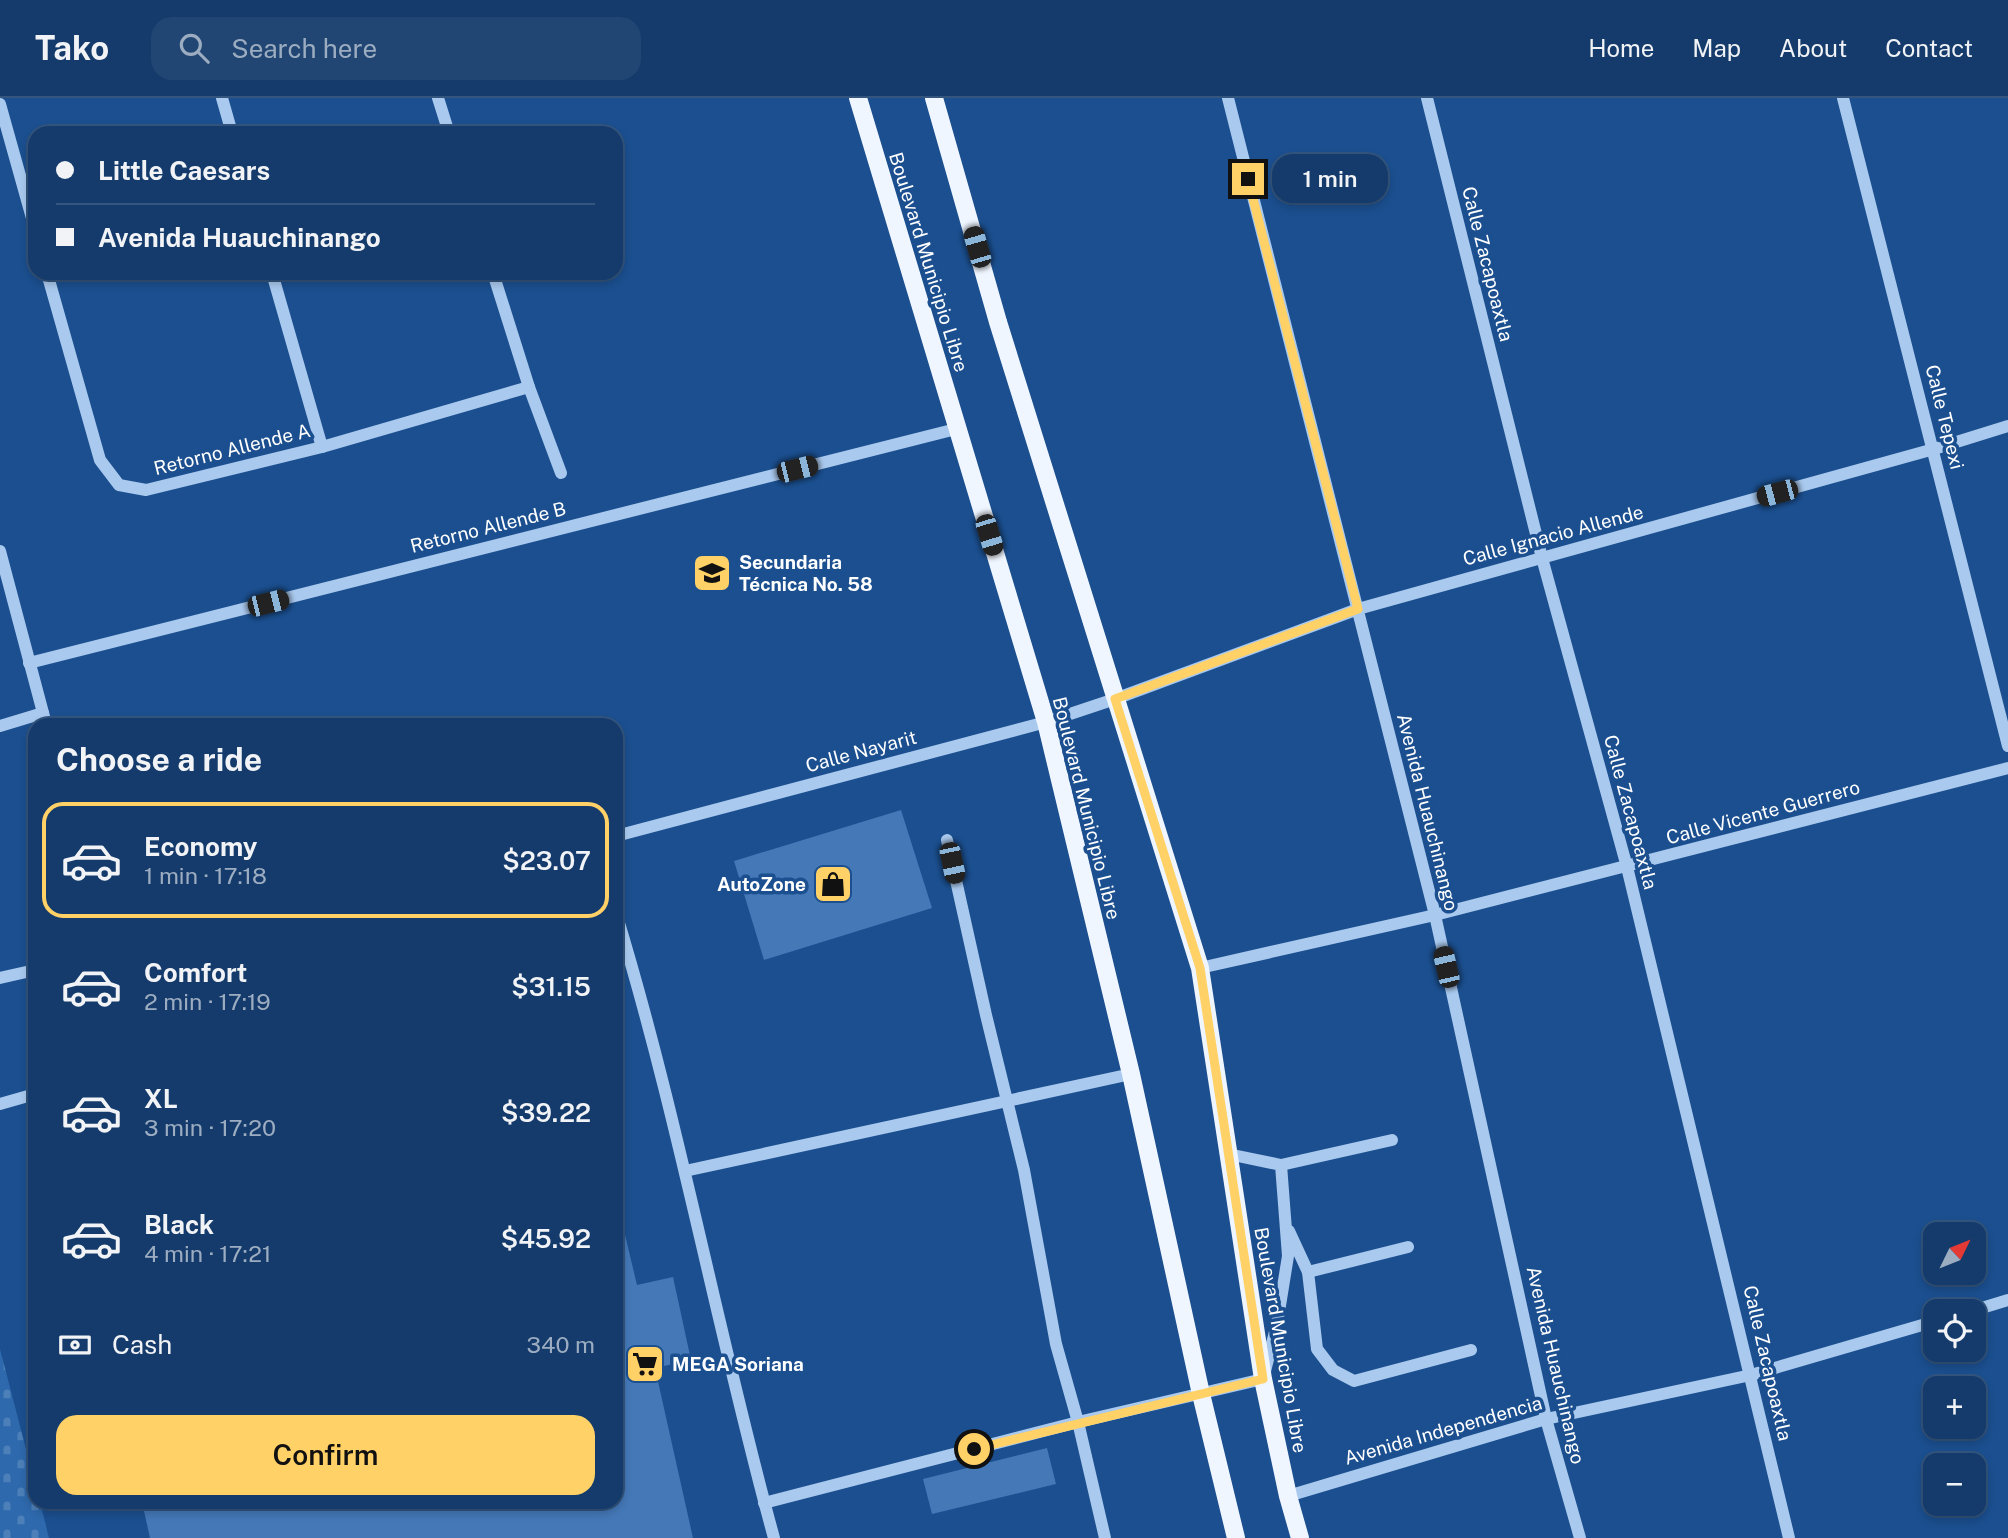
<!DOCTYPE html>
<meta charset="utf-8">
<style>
:root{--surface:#143b6b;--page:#214673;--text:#f1f3f6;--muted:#9dadc1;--line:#33557e;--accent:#ffd166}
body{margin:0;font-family:"Public Sans",sans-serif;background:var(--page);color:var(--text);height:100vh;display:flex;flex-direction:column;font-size:26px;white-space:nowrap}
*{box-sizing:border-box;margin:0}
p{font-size:23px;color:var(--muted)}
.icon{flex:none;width:38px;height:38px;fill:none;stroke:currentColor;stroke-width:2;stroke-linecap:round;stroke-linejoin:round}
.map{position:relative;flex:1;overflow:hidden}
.panel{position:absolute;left:28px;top:620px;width:595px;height:791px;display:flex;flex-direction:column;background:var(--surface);border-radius:21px;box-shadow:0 4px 10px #0003,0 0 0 2px var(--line)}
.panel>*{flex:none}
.hud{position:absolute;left:28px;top:28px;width:595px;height:154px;border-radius:21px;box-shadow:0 4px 10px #0003,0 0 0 2px var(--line);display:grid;align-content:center;height:154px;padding:0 28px;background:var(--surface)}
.needle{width:46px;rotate:47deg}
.tools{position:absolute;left:1923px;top:1124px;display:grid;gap:14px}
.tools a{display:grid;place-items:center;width:63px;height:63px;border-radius:14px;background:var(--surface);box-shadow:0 4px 10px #0003,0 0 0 2px var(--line);font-size:35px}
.end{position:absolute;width:32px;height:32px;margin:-16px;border:9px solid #ffd166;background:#111;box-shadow:0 0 0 4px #111}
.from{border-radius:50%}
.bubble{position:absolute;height:49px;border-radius:21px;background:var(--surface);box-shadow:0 4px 10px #0003,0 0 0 2px var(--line);font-size:23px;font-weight:600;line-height:49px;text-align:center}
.car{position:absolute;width:21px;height:42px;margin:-21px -10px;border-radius:9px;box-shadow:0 0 5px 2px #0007;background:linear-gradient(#222 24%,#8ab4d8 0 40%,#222 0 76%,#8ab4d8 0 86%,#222 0)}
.hud b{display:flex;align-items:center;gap:24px;height:66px;font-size:26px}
.hud b+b{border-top:2px solid var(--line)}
.hud i{width:18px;height:18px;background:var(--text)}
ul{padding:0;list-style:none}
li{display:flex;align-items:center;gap:21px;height:116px;margin:0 14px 10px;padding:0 14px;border:4px solid transparent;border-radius:21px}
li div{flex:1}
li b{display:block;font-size:26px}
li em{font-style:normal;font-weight:600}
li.selected{border-color:var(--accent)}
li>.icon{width:63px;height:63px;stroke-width:1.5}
h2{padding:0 28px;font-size:32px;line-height:84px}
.pay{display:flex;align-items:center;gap:18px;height:77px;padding:0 28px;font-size:26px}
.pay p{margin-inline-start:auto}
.primary-button{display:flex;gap:14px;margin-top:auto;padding:14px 28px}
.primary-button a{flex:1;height:80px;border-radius:21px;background:var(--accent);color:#111;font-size:28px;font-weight:600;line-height:80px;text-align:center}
header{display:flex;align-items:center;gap:42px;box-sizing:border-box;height:98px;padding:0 35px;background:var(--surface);border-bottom:2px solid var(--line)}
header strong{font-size:33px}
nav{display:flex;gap:38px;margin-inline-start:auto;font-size:24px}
.search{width:490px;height:63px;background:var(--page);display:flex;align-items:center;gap:18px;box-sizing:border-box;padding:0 24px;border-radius:21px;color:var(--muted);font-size:26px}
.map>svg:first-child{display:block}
</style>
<header>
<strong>Tako</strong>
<div class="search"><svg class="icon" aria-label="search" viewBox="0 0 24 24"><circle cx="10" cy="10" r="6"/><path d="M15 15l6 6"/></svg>Search here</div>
<nav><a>Home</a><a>Map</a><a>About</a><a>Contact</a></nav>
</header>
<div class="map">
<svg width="2008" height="1440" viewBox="0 0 2008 1440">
<defs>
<pattern id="cemetery-stones" width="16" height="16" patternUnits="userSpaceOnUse" patternTransform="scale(1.75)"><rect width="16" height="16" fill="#2e69ad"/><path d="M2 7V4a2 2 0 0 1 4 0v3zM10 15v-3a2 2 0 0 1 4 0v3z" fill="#4d80b9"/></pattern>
</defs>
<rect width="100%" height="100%" fill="#1b4f8f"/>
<polygon fill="url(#cemetery-stones)" points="0,1251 35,1386 35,1404 40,1404 49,1440 0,1440"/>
<g fill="#4478b7">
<polygon points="901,712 932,810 764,862 734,763"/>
<polygon points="616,1099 637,1187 673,1179 691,1262 655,1270 693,1440 150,1440 142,1404 616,1404"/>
<polygon points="1047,1350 1056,1386 932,1416 923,1381"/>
</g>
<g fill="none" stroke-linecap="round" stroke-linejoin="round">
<g stroke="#a9c9ee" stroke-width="12">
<polyline points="222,0 232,35"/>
<polyline points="438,0 449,35"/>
<polyline points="1228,0 1435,817 1546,1321 1580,1440"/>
<polyline points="1427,0 1542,460 1627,769 1789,1440"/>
<polyline points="1843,0 2008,648"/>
<polyline points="0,6 35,131"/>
<polyline points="47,175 100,362 119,387 146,392 322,349 529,289"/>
<polyline points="272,175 322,349"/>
<polyline points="493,175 529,289 561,375"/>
<polyline points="0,453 46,626"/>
<polyline points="29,565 956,331"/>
<polyline points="0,628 43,615"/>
<polyline points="616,738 1046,624 1115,601 1358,511 1934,351 2008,328"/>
<polyline points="947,742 986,917 1024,1072 1056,1246 1078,1324 1105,1440"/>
<path d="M616,815C679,1021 717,1233 774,1440"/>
<polyline points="1200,870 1435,817 2008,670"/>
<polyline points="0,880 35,872"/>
<polyline points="0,1006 35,996"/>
<polyline points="1281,1067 1392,1042"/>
<polyline points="685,1073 1131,976"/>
<polyline points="1289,1133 1308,1174 1317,1251 1333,1272 1354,1283 1471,1252"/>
<polyline points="1308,1174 1408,1149"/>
<polyline points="1972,1213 2008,1202"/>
<polyline points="1288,1398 1546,1321 1751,1277 1936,1223"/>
<polyline points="764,1405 1078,1324 1263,1281 1277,1226 1288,1158 1281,1067 1228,1056"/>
</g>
<g stroke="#f0f6ff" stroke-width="18">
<polyline points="858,0 1046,624 1131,976 1201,1296 1236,1440"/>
<polyline points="934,0 998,224 1200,870 1263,1281 1288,1398 1300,1440"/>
</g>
</g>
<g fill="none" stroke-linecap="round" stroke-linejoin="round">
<polyline stroke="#ffd166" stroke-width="9" points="974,1351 1263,1281 1200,870 1115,601 1358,511 1248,81"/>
</g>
<defs>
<symbol id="school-square" viewBox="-11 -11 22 22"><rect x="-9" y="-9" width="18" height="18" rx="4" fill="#ffd166" stroke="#1b4f8f"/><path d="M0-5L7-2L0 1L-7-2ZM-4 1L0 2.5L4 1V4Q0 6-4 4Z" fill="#111"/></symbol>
<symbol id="shop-square" viewBox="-11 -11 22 22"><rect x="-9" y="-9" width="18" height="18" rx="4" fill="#ffd166" stroke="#1b4f8f"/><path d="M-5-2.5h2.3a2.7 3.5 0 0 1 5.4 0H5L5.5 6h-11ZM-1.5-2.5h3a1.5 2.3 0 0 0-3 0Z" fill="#111"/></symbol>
<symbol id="supermarket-square" viewBox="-11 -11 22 22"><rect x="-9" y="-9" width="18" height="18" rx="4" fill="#ffd166" stroke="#1b4f8f"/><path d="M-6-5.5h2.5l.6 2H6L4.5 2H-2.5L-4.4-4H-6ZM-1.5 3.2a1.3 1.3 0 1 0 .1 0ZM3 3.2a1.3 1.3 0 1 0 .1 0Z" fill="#111"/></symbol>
</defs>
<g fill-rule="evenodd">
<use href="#school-square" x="690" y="453" width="44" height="44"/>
<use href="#shop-square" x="811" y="764" width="44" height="44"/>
<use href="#supermarket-square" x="623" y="1244" width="44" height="44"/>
</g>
<g text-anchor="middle" stroke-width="7" stroke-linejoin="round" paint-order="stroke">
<g font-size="19" fill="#fff" stroke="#1b4f8f">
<text transform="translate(929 164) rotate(73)" y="7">Boulevard Municipio Libre</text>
<text transform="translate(1488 166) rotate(76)" y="7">Calle Zacapoaxtla</text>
<text transform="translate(1945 319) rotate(76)" y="7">Calle Tepexi</text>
<text transform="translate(232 351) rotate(-14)" y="7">Retorno Allende A</text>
<text transform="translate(488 429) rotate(-14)" y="7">Retorno Allende B</text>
<text transform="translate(1553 437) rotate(-15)" y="7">Calle Ignacio Allende</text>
<text transform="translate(861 653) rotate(-15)" y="7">Calle Nayarit</text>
<text transform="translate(1087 710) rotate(76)" y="7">Boulevard Municipio Libre</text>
<text transform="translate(1428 714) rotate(76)" y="7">Avenida Huauchinango</text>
<text transform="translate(1631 714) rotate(75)" y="7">Calle Zacapoaxtla</text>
<text transform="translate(1763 714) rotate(-15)" y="7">Calle Vicente Guerrero</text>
<text transform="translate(1281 1242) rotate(80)" y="7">Boulevard Municipio Libre</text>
<text transform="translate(1768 1265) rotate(77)" y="7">Calle Zacapoaxtla</text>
<text transform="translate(1556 1267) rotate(77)" y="7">Avenida Huauchinango</text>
<text transform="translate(1443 1332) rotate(-16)" y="7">Avenida Independencia</text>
</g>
<g font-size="19" font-weight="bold" fill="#fff" stroke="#1b4f8f" text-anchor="start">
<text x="739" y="471">Secundaria<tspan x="739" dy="22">Técnica No. 58</tspan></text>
<text x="806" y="793" text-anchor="end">AutoZone</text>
<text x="672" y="1273">MEGA Soriana</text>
</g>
</g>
</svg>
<div class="tools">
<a><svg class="needle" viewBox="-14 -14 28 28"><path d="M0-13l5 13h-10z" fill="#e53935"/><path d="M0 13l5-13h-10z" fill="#9dadc1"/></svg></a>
<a><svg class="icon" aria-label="locate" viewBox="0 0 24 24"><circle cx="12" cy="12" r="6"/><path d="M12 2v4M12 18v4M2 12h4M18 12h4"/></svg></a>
<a>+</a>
<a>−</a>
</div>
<i class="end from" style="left:974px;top:1351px"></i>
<i class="end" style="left:1248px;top:81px"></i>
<div class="bubble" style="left:1272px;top:56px;width:116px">1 min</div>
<i class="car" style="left:977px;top:149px;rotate:344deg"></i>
<i class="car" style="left:797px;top:371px;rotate:76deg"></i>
<i class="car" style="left:1777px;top:395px;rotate:255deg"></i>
<i class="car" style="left:989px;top:437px;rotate:163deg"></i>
<i class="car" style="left:268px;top:505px;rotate:76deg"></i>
<i class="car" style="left:952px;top:765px;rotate:168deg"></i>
<i class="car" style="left:1446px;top:869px;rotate:347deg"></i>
<div class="hud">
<b><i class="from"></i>Little Caesars</b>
<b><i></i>Avenida Huauchinango</b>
</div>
<section class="panel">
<h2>Choose a ride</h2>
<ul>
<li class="selected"><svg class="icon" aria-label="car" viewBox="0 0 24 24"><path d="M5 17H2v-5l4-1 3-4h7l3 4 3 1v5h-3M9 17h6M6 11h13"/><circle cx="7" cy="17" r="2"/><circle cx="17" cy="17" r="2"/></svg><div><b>Economy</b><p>1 min · 17:18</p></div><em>$23.07</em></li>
<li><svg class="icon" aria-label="car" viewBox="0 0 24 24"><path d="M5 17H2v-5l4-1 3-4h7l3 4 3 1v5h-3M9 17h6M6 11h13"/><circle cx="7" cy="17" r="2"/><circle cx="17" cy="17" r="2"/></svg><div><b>Comfort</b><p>2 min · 17:19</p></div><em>$31.15</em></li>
<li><svg class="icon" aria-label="car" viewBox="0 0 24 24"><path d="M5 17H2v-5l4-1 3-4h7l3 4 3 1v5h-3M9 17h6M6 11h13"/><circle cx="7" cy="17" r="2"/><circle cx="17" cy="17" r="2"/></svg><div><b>XL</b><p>3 min · 17:20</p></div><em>$39.22</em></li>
<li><svg class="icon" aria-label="car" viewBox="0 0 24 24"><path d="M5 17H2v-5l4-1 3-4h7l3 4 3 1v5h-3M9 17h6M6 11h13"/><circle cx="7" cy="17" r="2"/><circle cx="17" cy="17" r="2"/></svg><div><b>Black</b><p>4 min · 17:21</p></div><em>$45.92</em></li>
</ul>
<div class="pay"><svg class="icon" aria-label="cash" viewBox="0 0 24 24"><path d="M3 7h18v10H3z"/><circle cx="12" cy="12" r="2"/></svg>Cash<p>340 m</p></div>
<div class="primary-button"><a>Confirm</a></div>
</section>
</div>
